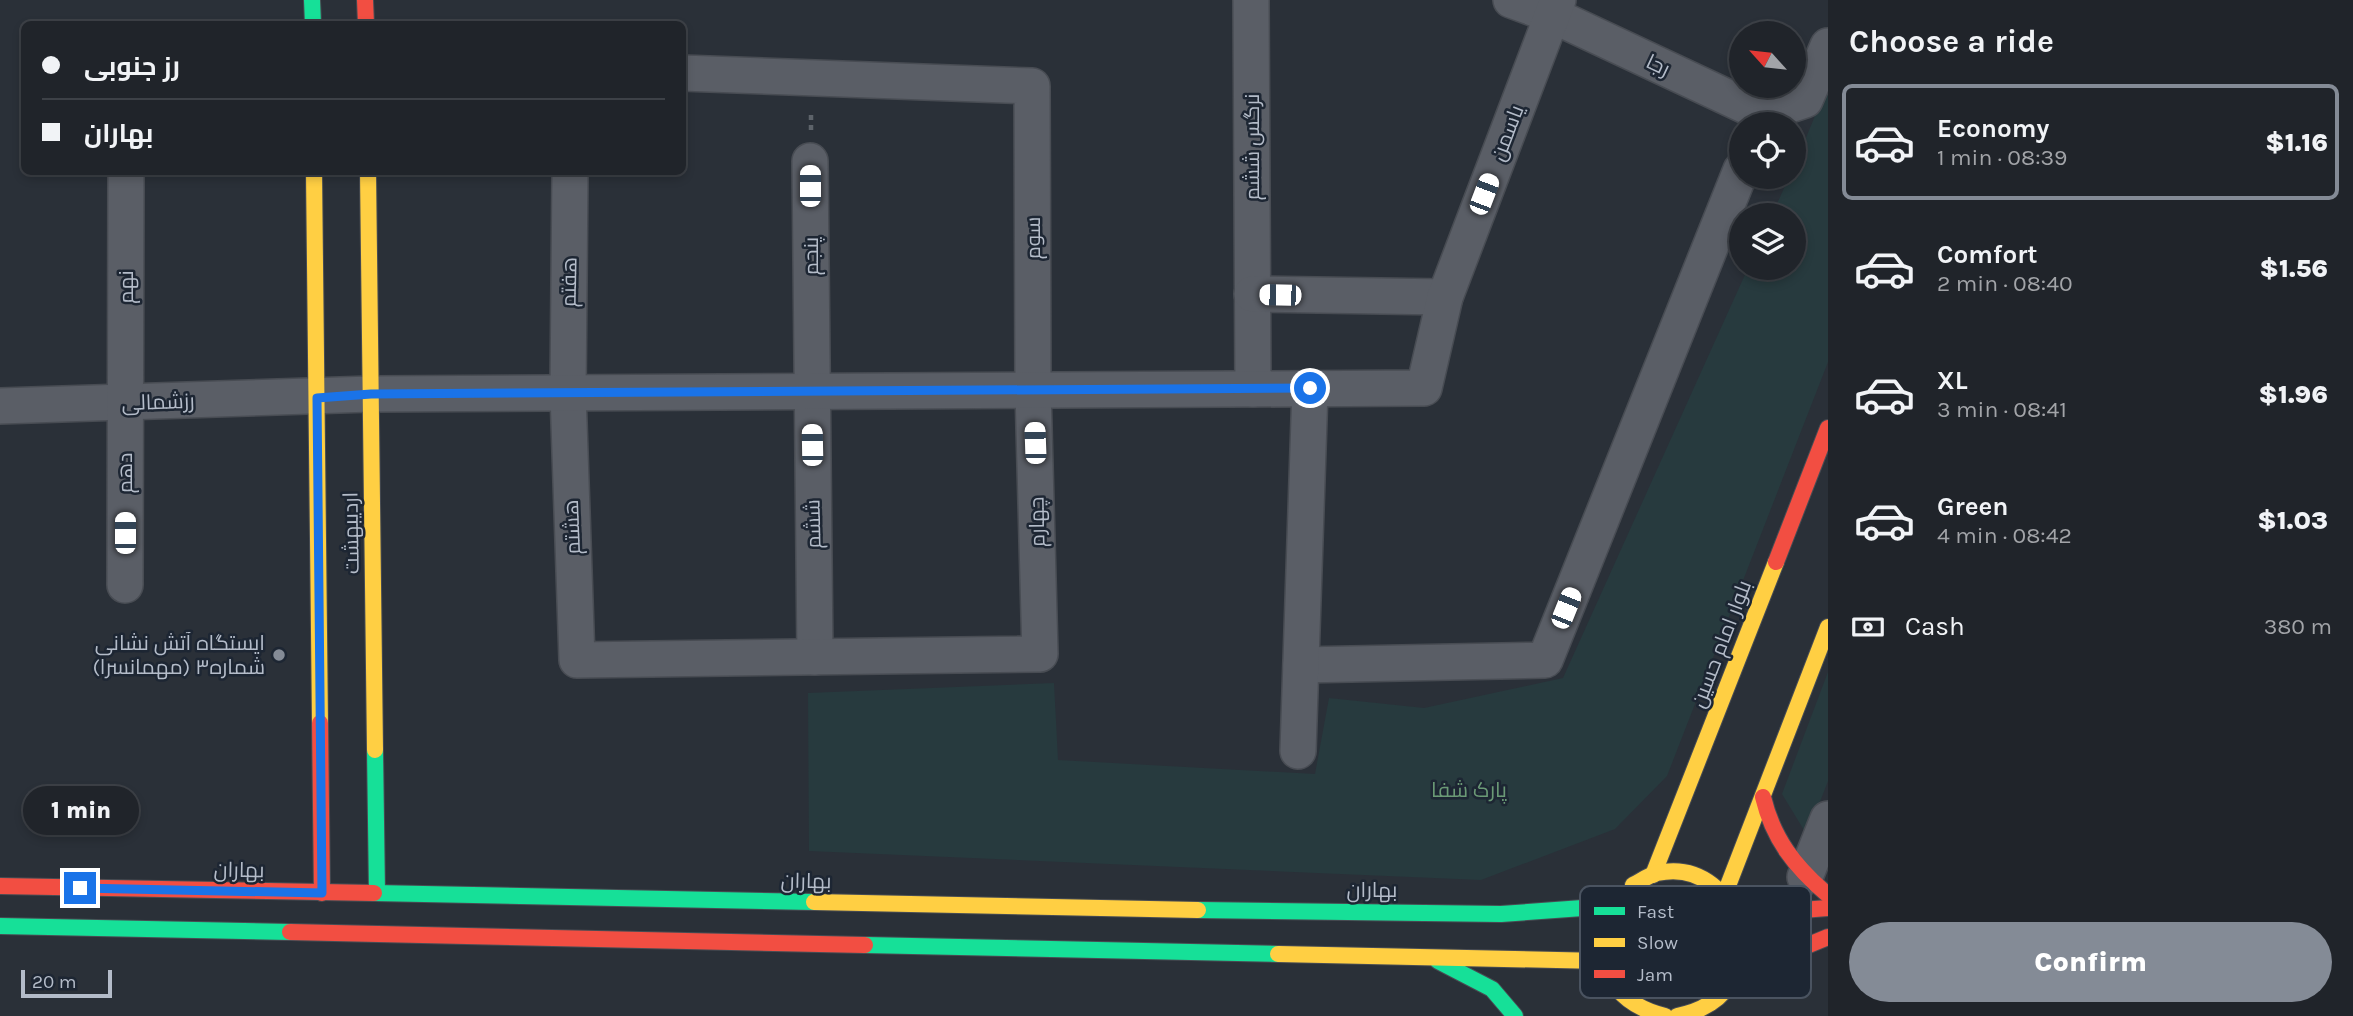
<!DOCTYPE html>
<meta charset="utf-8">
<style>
:root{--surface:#20242a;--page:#282c32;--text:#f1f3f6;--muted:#a2a4a8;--line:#3d4147;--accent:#848b96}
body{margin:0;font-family:Karla,Cairo,sans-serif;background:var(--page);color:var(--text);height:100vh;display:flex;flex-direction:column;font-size:26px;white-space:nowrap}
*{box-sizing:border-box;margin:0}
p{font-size:23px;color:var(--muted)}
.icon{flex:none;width:38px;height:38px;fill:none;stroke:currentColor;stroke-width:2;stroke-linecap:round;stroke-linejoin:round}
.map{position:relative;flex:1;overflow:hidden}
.details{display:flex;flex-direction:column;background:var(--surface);width:525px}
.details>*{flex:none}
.hud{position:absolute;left:21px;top:21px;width:665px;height:154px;border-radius:10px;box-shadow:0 4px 10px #0003,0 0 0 2px var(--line);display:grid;align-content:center;height:154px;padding:0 21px;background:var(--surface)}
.needle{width:46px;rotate:297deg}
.fabs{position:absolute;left:1729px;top:21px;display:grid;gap:14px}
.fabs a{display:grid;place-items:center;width:77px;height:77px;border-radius:50%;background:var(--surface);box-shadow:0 4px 10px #0003,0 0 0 2px var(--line);font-size:35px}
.scale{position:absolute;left:21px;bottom:18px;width:91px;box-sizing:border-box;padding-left:7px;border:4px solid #b4bcc9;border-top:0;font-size:19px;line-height:24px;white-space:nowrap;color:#b4bcc9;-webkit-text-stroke:5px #1d2633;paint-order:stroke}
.end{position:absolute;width:32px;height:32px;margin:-16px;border:9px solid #1a73e8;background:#fff;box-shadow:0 0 0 4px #fff}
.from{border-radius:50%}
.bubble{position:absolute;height:49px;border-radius:24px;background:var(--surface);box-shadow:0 4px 10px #0003,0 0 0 2px var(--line);font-size:23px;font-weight:800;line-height:49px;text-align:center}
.car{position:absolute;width:21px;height:42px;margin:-21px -10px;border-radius:9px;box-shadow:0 0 5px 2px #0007;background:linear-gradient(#fff 24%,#345 0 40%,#fff 0 76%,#345 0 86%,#fff 0)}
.hud b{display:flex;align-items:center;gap:24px;height:66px;font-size:26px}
.hud b+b{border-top:2px solid var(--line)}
.hud i{width:18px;height:18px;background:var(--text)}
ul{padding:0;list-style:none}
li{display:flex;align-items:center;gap:21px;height:116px;margin:0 14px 10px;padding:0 7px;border:4px solid transparent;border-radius:10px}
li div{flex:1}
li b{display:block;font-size:26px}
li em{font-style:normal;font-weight:800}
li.active{border-color:var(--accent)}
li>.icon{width:63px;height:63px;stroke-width:1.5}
h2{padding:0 21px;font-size:32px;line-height:84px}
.pay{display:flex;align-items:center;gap:18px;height:77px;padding:0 21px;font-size:26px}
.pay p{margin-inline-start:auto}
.cta{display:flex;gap:14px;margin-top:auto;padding:14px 21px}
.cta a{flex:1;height:80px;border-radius:42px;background:var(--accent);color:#fff;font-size:28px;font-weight:800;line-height:80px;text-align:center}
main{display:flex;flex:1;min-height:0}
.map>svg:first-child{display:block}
</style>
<main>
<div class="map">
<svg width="1828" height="1016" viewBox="0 0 1828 1016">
<rect width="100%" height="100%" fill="#2a3038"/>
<g fill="#273a3e">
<polygon points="1828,84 1828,362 1667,776 1615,829 1481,880 809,851 808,693 1054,683 1058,760 1315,774 1329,698 1424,708 1563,678 1748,268 1794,268 1794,215 1772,215 1789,177 1794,177 1794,167"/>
<polygon points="1828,672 1828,781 1807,835 1782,794"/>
</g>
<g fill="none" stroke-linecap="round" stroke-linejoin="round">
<defs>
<g id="street">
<polyline points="1251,0 1253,389"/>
<polyline points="1511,0 1552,15 1763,114 1805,100 1828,46"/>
<polyline points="810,161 815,657"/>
<polyline points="570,172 568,393 577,660 1040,654 1033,390 1032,86 682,73"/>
<polyline points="1252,294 1445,297"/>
<polyline points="0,406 371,394 1424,388 1445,297 1558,0"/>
<polyline points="125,585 126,172"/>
<polyline points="1301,665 1545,660 1741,170"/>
<polyline points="1298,751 1310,389"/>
<polyline points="1805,877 1828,819"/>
</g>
<g id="fast">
<polyline points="312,0 313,24"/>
<polyline points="375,750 377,893"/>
<polyline points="374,893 814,902"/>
<polyline points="1198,910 1501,914 1610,906"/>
<polyline points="0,926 290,932"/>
<polyline points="865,945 1278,954"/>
<polyline points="1438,961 1492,989 1515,1016"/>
</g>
<g id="slow">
<polyline points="314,172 320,723"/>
<polyline points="368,172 375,750"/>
<polyline points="1653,875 1776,562"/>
<path d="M1633,885C1641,881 1649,875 1657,873C1744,854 1783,996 1677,1016"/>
<polyline points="1724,896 1828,627"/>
<polyline points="814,902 1198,910"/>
<path d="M1602,934C1599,978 1623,1006 1665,1016"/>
<polyline points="1278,954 1601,961"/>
</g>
<g id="jam">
<polyline points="365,0 366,24"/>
<polyline points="1776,562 1828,428"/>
<polyline points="320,723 322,893"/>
<path d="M1763,797C1773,839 1795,867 1828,895"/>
<polyline points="0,886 374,893"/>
<polyline points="1738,915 1828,908"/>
<polyline points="290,932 865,945"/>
<polyline points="1736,975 1828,937"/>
</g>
</defs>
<use href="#street" stroke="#484c53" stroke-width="38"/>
<use href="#fast" stroke="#484c53" stroke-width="18"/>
<use href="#slow" stroke="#484c53" stroke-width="18"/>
<use href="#jam" stroke="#484c53" stroke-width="18"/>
<polyline stroke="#5d636a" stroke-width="4.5" stroke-dasharray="5 5" stroke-linecap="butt" points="811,130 811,110"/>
<use href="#street" stroke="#5a5e66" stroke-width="35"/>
<use href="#fast" stroke="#16e098" stroke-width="16"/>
<use href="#slow" stroke="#ffcf43" stroke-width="16"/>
<use href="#jam" stroke="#f24e42" stroke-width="16"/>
</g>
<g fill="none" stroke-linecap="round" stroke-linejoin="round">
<polyline stroke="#1a73e8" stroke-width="9" points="80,888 322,893 317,398 371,394 1310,388"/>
</g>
<circle fill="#848b96" stroke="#1d2633" stroke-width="2.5" cx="279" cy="655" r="7"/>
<g text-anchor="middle" stroke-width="5" stroke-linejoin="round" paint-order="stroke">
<g font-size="21" fill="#b4bcc9" stroke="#1d2633">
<text transform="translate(1658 65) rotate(25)" y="7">رجا</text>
<text transform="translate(1507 133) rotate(-69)" y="7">یاسمن</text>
<text transform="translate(1252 147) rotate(-90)" y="7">نرگس ششم</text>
<text transform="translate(1033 238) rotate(-90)" y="7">سوم</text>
<text transform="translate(811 256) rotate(-90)" y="7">پنجم</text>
<text transform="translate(569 282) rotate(-89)" y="7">هفتم</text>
<text transform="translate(126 287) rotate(-90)" y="7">نهم</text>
<text transform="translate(158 402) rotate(-2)" y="7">رزشمالی</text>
<text transform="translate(125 473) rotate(-90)" y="7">دهم</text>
<text transform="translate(1037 522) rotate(-91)" y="7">چهارم</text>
<text transform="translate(813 524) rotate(-91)" y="7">ششم</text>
<text transform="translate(572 527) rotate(-92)" y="7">هشتم</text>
<text transform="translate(351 533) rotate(-91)" y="7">اردیبهشت</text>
<text transform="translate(1721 644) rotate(-69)" y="7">بلوار امام حسین</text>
<text transform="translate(239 870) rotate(1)" y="7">بهاران</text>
<text transform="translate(806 881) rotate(1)" y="7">بهاران</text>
<text x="1372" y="897">بهاران</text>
</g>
<g font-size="21" fill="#b4bcc9" stroke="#1d2633" text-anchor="end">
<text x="265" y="650">ایستگاه آتش نشانی<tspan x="265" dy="24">شماره۳ (مهمانسرا)</tspan></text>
</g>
<g font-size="21" fill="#6b9a76" stroke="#1d2633">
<text x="1469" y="797">پارک شفا</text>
</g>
</g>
<rect x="1580" y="886" width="231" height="112" rx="10" fill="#1d2633" stroke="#4a5360" stroke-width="2"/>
<rect x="1594" y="907" width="31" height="8" fill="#16e098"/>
<rect x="1594" y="938" width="31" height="9" fill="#ffcf43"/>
<rect x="1594" y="970" width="31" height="8" fill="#f24e42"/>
<g font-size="19" fill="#b4bcc9">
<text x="1637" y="918">Fast</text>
<text x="1637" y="949">Slow</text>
<text x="1637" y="981">Jam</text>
</g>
</svg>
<div class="fabs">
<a><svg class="needle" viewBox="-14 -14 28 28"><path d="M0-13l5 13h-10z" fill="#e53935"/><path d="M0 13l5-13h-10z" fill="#a2a4a8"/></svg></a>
<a><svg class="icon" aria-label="locate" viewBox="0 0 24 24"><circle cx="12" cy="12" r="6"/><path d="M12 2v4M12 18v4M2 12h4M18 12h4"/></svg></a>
<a><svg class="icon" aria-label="layers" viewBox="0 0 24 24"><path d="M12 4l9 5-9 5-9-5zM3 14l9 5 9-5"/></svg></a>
</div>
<div class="scale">20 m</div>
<i class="end from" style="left:1310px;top:388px"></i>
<i class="end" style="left:80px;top:888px"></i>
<div class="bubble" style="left:23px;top:786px;width:116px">1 min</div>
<i class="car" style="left:810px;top:186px;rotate:0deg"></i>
<i class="car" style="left:1484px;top:194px;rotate:21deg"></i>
<i class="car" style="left:1280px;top:295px;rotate:271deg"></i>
<i class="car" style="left:1035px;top:443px;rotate:358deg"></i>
<i class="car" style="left:812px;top:445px;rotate:359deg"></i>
<i class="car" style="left:125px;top:533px;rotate:0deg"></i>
<i class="car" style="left:1566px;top:608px;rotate:22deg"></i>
<div class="hud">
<b><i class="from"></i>رز جنوبی</b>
<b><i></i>بهاران</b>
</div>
</div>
<section class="details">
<h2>Choose a ride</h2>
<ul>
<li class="active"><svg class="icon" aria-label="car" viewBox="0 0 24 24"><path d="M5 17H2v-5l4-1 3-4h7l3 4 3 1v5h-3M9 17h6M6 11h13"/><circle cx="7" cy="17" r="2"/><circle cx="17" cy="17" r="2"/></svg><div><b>Economy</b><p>1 min · 08:39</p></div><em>$1.16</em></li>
<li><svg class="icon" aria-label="car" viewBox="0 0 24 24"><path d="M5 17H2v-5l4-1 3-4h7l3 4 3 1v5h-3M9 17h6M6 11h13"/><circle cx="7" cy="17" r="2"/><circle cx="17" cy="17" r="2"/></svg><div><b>Comfort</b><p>2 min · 08:40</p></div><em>$1.56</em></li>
<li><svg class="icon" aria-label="car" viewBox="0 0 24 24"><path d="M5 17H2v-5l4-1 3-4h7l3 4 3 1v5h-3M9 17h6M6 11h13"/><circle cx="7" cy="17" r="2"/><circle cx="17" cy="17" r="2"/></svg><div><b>XL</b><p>3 min · 08:41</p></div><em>$1.96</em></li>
<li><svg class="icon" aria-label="car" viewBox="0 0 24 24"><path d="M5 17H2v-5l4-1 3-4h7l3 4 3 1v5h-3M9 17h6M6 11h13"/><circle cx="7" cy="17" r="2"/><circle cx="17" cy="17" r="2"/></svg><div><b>Green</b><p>4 min · 08:42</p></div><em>$1.03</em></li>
</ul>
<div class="pay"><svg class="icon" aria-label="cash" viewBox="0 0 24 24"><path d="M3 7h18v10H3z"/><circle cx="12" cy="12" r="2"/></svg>Cash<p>380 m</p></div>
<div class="cta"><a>Confirm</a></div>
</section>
</main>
